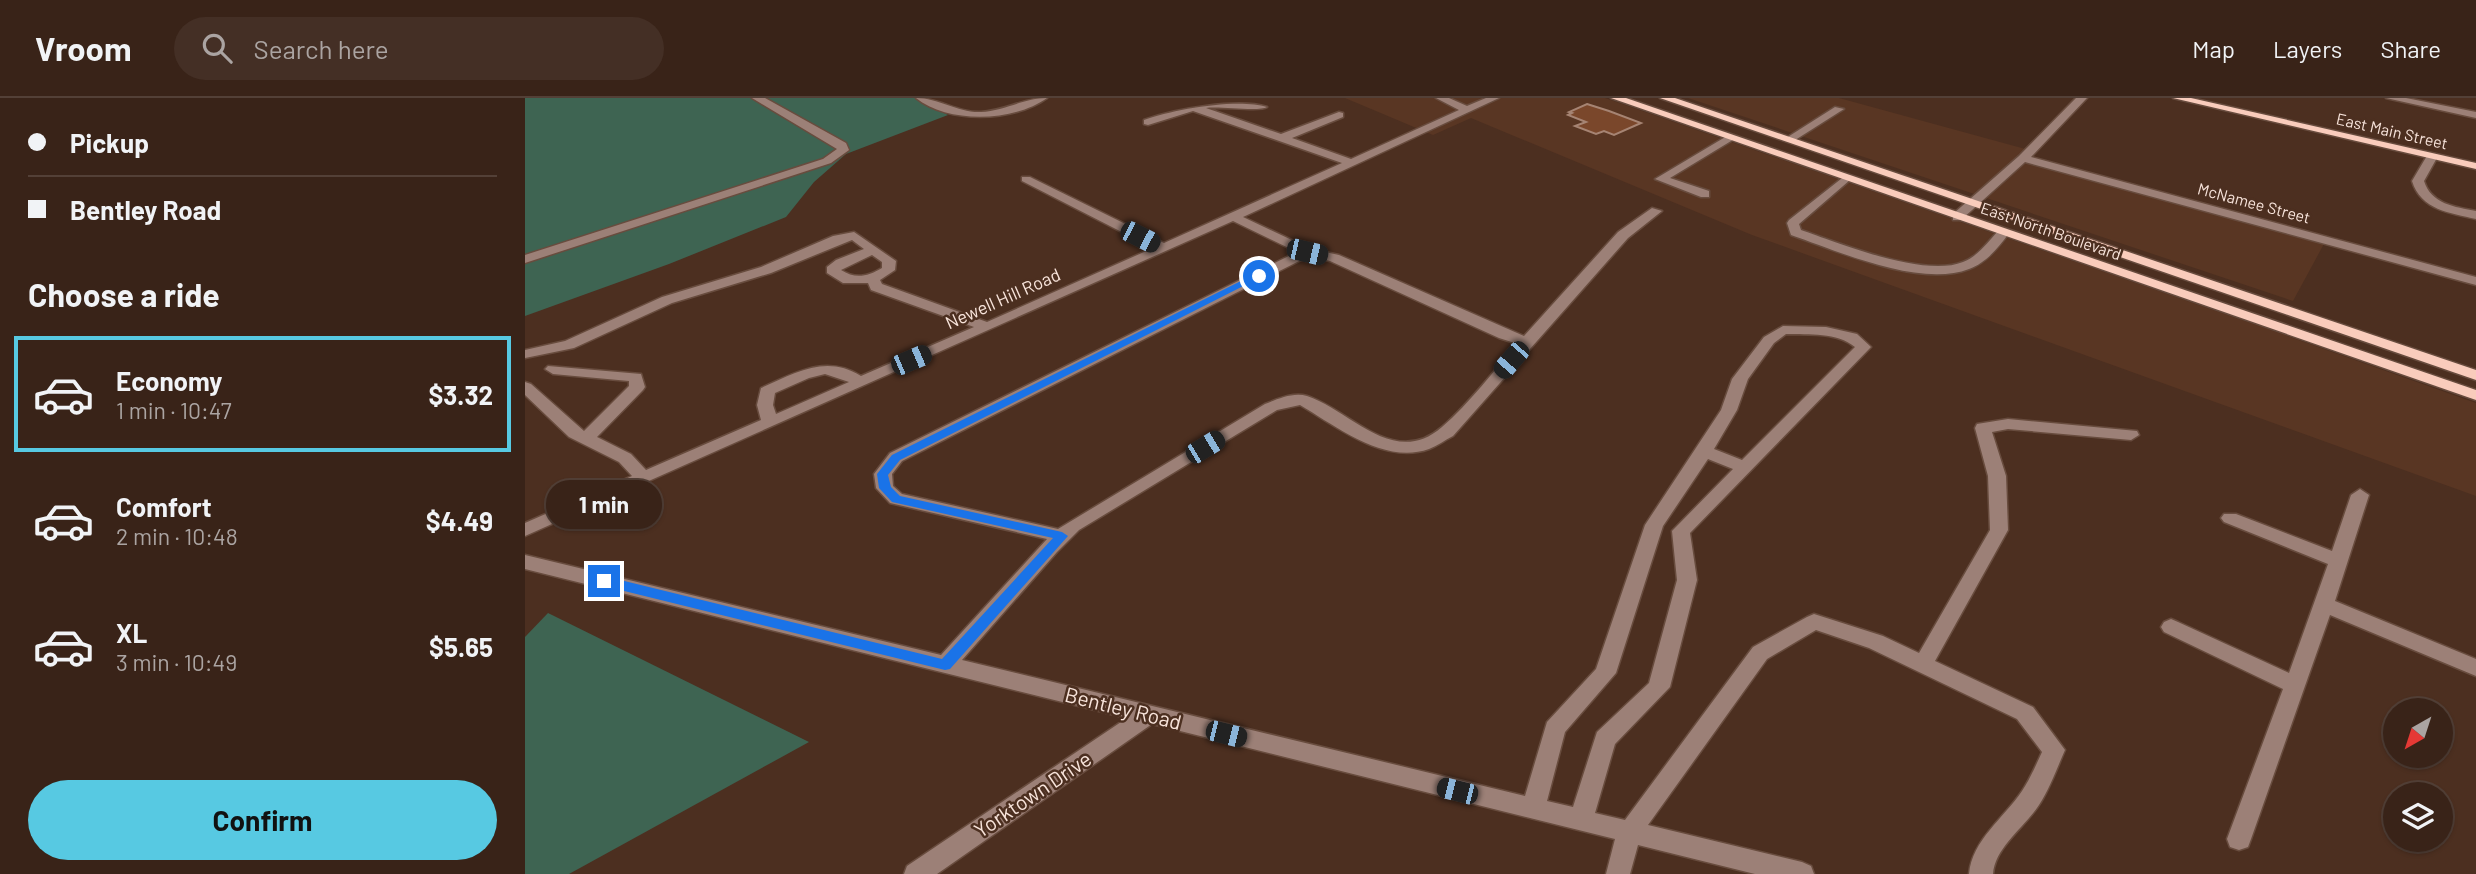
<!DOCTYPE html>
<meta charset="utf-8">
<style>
:root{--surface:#392318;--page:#442f25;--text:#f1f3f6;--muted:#aba4a2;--line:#534037;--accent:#57c9e2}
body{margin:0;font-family:Barlow,sans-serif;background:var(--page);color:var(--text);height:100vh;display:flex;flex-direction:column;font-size:26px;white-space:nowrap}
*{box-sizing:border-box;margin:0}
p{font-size:23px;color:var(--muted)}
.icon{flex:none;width:38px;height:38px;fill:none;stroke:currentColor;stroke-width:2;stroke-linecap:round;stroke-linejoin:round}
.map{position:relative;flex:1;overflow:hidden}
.panel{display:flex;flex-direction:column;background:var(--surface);width:525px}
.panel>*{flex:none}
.guide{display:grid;align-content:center;height:154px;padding:0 28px;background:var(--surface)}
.needle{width:46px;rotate:219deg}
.buttons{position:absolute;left:1858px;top:600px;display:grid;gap:14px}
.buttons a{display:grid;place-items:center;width:70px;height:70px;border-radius:50%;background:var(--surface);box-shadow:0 2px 5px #0004,0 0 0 2px var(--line);font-size:35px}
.end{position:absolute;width:32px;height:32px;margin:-16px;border:9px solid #1a73e8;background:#fff;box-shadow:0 0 0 4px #fff}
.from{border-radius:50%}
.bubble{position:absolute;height:49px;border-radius:24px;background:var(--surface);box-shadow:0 2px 5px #0004,0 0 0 2px var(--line);font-size:23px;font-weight:700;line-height:49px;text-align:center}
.car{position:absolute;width:21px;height:42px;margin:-21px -10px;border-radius:9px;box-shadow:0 0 5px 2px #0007;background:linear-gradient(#222 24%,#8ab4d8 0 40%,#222 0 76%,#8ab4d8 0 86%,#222 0)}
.guide b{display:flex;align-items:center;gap:24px;height:66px;font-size:26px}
.guide b+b{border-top:2px solid var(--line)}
.guide i{width:18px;height:18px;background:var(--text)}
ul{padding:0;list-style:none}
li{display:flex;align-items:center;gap:21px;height:116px;margin:0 14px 10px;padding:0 14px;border:4px solid transparent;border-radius:0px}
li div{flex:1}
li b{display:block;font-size:26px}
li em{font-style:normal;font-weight:700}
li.current{border-color:var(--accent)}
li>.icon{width:63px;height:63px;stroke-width:1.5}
h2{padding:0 28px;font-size:32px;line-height:84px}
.cta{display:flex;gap:14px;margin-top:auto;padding:14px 28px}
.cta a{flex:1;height:80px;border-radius:42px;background:var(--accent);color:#111;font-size:28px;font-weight:700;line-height:80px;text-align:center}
header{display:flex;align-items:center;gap:42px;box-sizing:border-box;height:98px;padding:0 35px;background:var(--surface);border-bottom:2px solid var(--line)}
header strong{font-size:33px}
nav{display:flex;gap:38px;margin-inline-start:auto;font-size:24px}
.search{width:490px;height:63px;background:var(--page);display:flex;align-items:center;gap:18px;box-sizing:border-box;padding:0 24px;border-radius:38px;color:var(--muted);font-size:26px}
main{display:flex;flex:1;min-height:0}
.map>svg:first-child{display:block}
</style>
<header>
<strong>Vroom</strong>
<div class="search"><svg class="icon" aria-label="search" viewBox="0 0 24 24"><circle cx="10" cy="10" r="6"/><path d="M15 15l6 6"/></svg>Search here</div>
<nav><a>Map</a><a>Layers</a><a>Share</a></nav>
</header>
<main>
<section class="panel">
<div class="guide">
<b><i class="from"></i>Pickup</b>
<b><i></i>Bentley Road</b>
</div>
<h2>Choose a ride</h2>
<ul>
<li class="current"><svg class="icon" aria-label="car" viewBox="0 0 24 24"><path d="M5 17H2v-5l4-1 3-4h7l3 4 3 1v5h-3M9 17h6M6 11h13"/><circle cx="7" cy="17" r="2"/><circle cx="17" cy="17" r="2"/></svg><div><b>Economy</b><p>1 min · 10:47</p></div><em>$3.32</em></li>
<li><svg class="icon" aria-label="car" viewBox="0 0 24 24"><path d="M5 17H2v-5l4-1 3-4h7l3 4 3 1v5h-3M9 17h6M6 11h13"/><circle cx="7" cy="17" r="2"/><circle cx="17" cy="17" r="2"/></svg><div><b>Comfort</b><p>2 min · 10:48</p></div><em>$4.49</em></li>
<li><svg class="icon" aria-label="car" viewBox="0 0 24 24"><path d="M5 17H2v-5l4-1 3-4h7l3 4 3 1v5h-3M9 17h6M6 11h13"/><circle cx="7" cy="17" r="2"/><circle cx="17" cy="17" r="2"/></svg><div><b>XL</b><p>3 min · 10:49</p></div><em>$5.65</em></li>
</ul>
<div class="cta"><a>Confirm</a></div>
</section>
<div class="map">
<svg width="1951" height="776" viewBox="0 0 1951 776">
<rect width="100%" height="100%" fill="#4c2f20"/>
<g fill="#593623">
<polygon points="820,0 1080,0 1743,231 1951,305 1951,398 1227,137 946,20 908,37"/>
<polygon points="1163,0 1314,0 1504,52 1494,62 1800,144 1768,203"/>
</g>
<g fill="#3e6452">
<polygon points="0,0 390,0 423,17 321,56 289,84 261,119 144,166 0,218"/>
<polygon points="23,515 284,644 44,776 0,776 0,539"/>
</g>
<polygon fill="#7a472b" stroke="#a68473" stroke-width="2" points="1062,6 1084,13 1116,25 1089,37 1079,33 1071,36 1050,28 1061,24 1043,17 1047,15 1044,14"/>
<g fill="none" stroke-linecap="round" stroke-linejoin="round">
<defs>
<g id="minor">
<polygon points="227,0 240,0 321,45 324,52 306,65 0,165 0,157 298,61 312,51"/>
<path d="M391,0C414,0 433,15 456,14C479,13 499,0 522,0C489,24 423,26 391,0Z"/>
<path d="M911,0H924L942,8L961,0H974L718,119L786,151L814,157L999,238L1093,134L1127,110L1137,113L1103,140L928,338C920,342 912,348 904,351C859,367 811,328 775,307L752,312L554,432L532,454L437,562L1000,698L1022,624L1071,571L1120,427L1196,312L1207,281L1239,239L1258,228L1301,229L1332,236L1346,249L1165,435L1172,482L1145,589L1090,646L1070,715L1100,722L1228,549L1282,519L1289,516L1358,538L1394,555L1465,432L1463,378L1450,330L1452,326L1483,321L1612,333L1614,337L1606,342L1483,331L1467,334L1481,378L1483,432L1410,563L1508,609L1540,652C1532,670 1525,690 1514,707C1500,729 1470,749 1468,776H1444C1447,742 1479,720 1497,693C1505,681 1511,667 1517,654L1492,621L1344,550L1291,532L1242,561L1123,727L1277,764L1286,768L1289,776H1230L1113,747L1105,776H1081L1090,741L627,626L412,776H379L382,768L602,620L0,471V457L416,557L522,441L365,405L351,390L349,376L365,355L772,154L708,123L0,438V425L107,378L94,364L44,339L0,297V284L6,286L59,333L104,288V283L28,276L20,271L23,268L116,276L120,289L118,292L72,339L106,356L121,372L236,322L232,307L236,290C270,275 301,256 336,278L449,229L346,192L343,185H318L302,175V169L311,162L339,151L327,142L246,175L147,205L49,250L0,260V252L40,243L137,199L236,169L308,138L329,134L371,163L370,172L355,182L357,186L462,224L628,150L497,83V79H505L639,145L817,65L668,13L623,27L619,26V22C649,11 713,0 742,9C734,14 695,8 681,10L756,36L814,14L818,15V19L767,40L826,61L934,12ZM347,157L357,164V170C342,179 330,181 316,172ZM784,158L805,163L974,240L993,246C968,273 945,305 917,329C869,371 825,312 782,298C768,294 753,301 740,306L533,431L377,396L368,388L367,376L377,363ZM1261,236C1284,237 1312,234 1330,249L1217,362L1189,351L1212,312L1223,281L1249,245ZM300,276L324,284L251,316L248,307L250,295L284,280ZM1183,361L1208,371L1147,433L1152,482L1124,585L1072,634L1048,709L1022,703L1040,634L1091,575L1138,428Z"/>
<polygon points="1551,0 1562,0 1506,59 1951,179 1951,187 1500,64 1436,122 1428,122 1428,116 1494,58"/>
<polygon points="1861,0 1881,0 1951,14 1951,20"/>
<polygon points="1310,9 1319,11 1267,44 1258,42"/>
<polygon points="1202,38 1211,40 1145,80 1184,93 1184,99 1176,99 1130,81"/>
<path d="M1903,56L1913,58L1899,83C1906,106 1930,109 1951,113V121C1925,115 1896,112 1887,83Z"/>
<path d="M1321,77L1325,78V82L1274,126L1276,132C1314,145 1399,180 1438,164C1452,159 1463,144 1474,132H1482L1484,135C1474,149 1461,165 1444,171C1395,190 1313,153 1266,137L1262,125L1264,122Z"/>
<polygon points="1835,391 1844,397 1810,503 1951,561 1951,578 1805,517 1726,741 1723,749 1714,752 1705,749 1702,741 1758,591 1639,534 1636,529 1639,524 1646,521 1653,524 1764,575 1803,466 1699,424 1696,420 1699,416 1711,416 1807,453 1826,397"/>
</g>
<g id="major">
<polygon points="1086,0 1101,0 1951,292 1951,302"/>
<polygon points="1135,0 1150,0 1951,272 1951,282"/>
<polygon points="1648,0 1666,0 1951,65 1951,71"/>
</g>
</defs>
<use href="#minor" stroke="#684c3e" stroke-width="3"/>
<use href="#major" stroke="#684c3e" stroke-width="3"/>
<use href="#minor" fill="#9c8077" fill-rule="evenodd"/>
<use href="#major" fill="#f9ccbc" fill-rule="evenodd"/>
</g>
<polygon fill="#1a73e8" points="730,176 738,178 375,362 363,377 366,389 375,398 537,434 543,438 425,571 420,572 79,488 72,483 79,478 417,561 528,440 367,404 354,390 352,376 367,357"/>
<g text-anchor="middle" stroke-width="5" stroke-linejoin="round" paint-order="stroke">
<g font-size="16" fill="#f8e4db" stroke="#4c2f20">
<text transform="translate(1867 33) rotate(13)" y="6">East Main Street</text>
<text transform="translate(1729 105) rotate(15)" y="6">McNamee Street</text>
<text transform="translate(1526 133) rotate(19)" y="6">East North Boulevard</text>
</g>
<g font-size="18" fill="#f8e4db" stroke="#4c2f20">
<text transform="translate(478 201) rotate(-24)" y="6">Newell Hill Road</text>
</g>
<g font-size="21" fill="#f8e4db" stroke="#4c2f20">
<text transform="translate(598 611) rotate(14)" y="7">Bentley Road</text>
<text transform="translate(508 697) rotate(-34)" y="7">Yorktown Drive</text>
</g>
</g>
</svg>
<div class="buttons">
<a><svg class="needle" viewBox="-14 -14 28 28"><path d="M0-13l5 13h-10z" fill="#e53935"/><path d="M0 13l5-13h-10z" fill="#aba4a2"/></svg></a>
<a><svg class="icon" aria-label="layers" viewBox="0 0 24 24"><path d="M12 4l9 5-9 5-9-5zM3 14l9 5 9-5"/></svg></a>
</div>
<i class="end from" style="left:734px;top:178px"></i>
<i class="end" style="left:79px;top:483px"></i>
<div class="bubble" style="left:21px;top:382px;width:116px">1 min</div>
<i class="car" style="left:615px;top:139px;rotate:117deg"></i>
<i class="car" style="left:782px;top:154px;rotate:103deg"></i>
<i class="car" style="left:386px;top:262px;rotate:67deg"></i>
<i class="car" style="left:986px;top:262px;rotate:221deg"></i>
<i class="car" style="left:680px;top:349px;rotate:59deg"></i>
<i class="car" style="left:701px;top:636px;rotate:104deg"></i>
<i class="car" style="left:932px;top:693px;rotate:284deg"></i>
</div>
</main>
